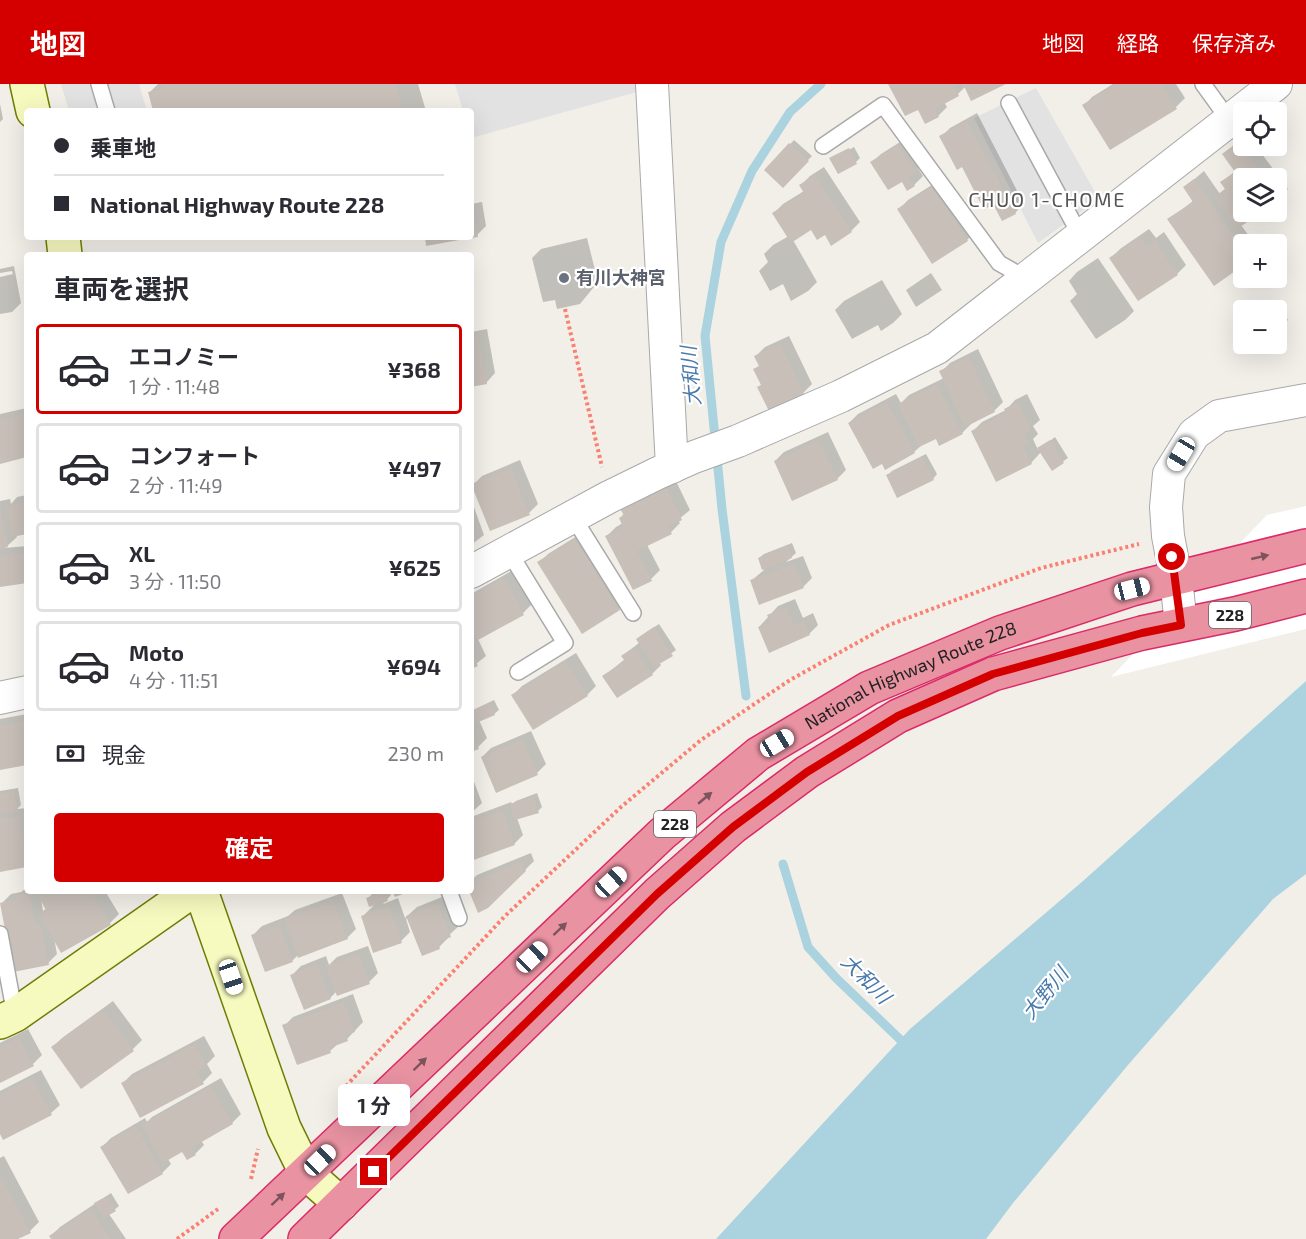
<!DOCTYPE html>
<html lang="ja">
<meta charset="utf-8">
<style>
:root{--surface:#fff;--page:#f2f2f3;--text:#2b2b33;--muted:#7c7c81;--line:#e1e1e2;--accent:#d40000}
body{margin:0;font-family:"Exo 2","Noto Sans JP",sans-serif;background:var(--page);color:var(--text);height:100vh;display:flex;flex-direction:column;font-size:22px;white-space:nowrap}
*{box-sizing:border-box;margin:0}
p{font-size:20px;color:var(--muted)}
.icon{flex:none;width:33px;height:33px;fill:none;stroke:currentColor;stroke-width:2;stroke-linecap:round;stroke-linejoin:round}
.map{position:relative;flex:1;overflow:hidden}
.side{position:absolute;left:24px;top:168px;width:450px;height:642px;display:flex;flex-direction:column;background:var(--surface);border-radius:6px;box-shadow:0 6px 24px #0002}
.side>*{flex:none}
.guide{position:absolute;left:24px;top:24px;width:450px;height:132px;border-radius:6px;box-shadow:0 6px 24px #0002;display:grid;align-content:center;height:132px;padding:0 30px;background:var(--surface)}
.controls{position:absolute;left:1233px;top:18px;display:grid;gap:12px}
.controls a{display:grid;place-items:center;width:54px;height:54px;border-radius:6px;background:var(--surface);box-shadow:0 6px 24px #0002;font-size:30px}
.end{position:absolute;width:27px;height:27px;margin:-14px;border:8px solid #d40000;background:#fff;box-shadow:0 0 0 3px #fff}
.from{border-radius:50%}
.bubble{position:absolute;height:42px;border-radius:6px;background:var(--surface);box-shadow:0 6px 24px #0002;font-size:20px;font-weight:700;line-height:42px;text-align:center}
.car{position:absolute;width:18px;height:36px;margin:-18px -9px;border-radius:8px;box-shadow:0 0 4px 2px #0007;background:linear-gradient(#fff 24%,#345 0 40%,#fff 0 76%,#345 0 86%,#fff 0)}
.guide b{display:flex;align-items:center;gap:21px;height:57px;font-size:22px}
.guide b+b{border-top:2px solid var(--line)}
.guide i{width:15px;height:15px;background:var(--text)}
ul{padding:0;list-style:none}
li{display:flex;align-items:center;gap:18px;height:90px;margin:0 12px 9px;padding:0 18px;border:3px solid var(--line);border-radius:6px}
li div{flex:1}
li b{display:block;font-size:22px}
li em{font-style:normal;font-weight:700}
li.current{border-color:var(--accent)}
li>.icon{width:54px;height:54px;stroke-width:1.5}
h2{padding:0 30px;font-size:27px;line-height:72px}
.pay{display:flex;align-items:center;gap:15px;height:66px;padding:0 30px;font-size:22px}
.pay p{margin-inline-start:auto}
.primary-button{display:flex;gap:12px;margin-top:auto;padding:12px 30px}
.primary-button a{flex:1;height:69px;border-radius:6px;background:var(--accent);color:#fff;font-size:24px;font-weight:700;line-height:69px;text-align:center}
header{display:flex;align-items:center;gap:36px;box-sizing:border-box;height:84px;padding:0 30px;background:var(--accent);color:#fff}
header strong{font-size:28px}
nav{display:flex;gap:33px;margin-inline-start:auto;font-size:21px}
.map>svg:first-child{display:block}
</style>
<header>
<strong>地図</strong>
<nav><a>地図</a><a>経路</a><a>保存済み</a></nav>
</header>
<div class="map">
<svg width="1306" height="1155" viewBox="0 0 1306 1155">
<rect width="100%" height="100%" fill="#f2efe9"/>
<g fill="#e2e2e2">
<polygon points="61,0 139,0 147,27 69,27"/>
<polygon points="455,0 642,0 644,6 471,54 471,27 463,27"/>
<polygon points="1036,4 1099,115 1038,159 974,34"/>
</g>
<polygon fill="#aad3df" points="1306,597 1306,790 1273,815 1128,981 1013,1119 986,1155 716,1155 910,945 1083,797"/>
<polygon fill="#fff" points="1306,422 1306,545 1111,593 1267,431"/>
<g fill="#0003" fill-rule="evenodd">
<polygon points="158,0 418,0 426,27 154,27 149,9"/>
<polygon points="890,0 1003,0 966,2 958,10 944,18 947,23 938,32 918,24"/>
<polygon points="1113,0 1176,0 1185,14 1176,23 1111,64 1084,22 1092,13"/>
<polygon points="0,20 3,35 0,38"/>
<polygon points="977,29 1024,120 1015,129 1003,135 994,118 941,53 950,44"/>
<polygon points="908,53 924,79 918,84 923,92 914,101 872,78 881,70"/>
<polygon points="1244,53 1244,62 1256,62 1288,105 1276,116 1276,94 1244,94 1244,128 1260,128 1241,141 1255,160 1244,160 1244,188 1169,136 1194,116 1185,103 1204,87 1220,110 1226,104 1222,99 1236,86 1224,70"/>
<polygon points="794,56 812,72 783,102 766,86"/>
<polygon points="854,63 860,74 856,78 834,74"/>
<polygon points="824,83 860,138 851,147 825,149 812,144 793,156 817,198 808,207 791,217 783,200 770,207 759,187 768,178 764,170 773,161 789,152 774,129 783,120 804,107 801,101 810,92"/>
<polygon points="943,94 976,147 967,156 932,178 899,125 908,116"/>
<polygon points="482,118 486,142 477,151 471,153 471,120"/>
<polygon points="1149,145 1156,154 1164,148 1186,181 1177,190 1111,174 1120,165"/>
<polygon points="587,154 598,198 580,220 557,225 555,216 543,218 532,174 541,165"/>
<polygon points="1098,174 1134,227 1125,236 1096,255 1070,217 1077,210 1069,197 1077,188"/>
<polygon points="14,182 21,219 12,228 0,230 0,193 13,190 12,187 0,189 0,185"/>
<polygon points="931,189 942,206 916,223 906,206"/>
<polygon points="882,196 902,230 893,239 881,247 878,241 852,255 835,226 844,217"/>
<polygon points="1278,218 1288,236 1284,240 1276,226 1264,226"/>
<polygon points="487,245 495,289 486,299 471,301 471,248"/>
<polygon points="789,252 812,300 803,309 759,303 762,300 755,286 760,281 756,272 765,263"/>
<polygon points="978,265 1003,318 994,327 971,340 962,349 936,353 923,360 914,368 849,339 858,330 896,310 901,319 909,311 944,294 941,288 950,279"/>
<polygon points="1027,310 1040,336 1033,342 1038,350 1033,355 1038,366 1055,353 1068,374 1052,385 1041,368 1031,379 973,347 982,338 1006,326 1015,316"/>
<polygon points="27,324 27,371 0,378 0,330"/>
<polygon points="828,348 846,386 837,395 775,377 784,368"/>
<polygon points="926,370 937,390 933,395 888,391 892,387"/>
<polygon points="520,376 538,420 529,429 473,401 482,392"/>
<polygon points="675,395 690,426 678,436 680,439 671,448 647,461 660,486 651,495 607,452 616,443 623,439 621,434 631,417"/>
<polygon points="27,411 27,448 16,450 17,453 5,464 27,462 27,498 0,501 0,417 10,415 11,420 17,413"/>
<polygon points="471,415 484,451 471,461"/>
<polygon points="585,447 628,516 619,525 539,479 548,470"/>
<polygon points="792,459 796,469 786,478 803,472 812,494 803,503 751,497 764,486 759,474 764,470"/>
<polygon points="513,486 532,520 523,529 478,555 486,572 471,584 471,510"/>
<polygon points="795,515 803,534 813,529 818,541 809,550 759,543 778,522"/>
<polygon points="659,540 676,566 659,578 661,581 652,590 604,592 625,575 623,572 640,558 638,555 642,551"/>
<polygon points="576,569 596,602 587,611 513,611 522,602"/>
<polygon points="494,616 499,626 494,630 479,636 487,654 478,663 471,666 471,627"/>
<polygon points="27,630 27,679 0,684 0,635"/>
<polygon points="531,647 546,680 537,689 482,673 491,664"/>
<polygon points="473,695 482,719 471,729 471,696"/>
<polygon points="18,704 21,721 17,725 27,724 27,782 0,787 0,707"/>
<polygon points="537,709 542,723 538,727 517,734 523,751 514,760 471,776 471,733 511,718 512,720 516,717"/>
<polygon points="531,769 534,777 488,823 471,807 471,797 477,791"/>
<path d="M27,803V807H39L40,810L43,807H105L119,830L110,839L54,854L57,870L48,879L1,820L11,810L21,808ZM41,815L47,824L43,827Z"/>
<polygon points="381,807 390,807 391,811 383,820 398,814 405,834 417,823 447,811 459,842 447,853 448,854 439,863 408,834 406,835 410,848 401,857 374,867 362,833 376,819 368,814 372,810"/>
<polygon points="342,809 356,845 347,854 299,870 292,877 253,851 262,842 288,832 295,826"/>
<polygon points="368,862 378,889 369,898 337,907 330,914 292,891 301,882 326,872 329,881 337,873"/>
<polygon points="353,910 363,938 347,955 339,959 330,967 284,942 293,933"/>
<polygon points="113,917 142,956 133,965 53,963 62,954"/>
<polygon points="28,945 42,971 33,980 0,997 0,959"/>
<polygon points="204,952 215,972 207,980 212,989 203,998 123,999 132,990"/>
<polygon points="41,986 60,1021 51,1029 0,1047 0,1007"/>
<polygon points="221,994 241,1030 232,1039 201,1056 204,1061 195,1070 183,1066 168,1075 171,1080 162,1089 102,1063 111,1054 145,1034 147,1038 152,1033"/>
<polygon points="4,1072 39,1138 30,1147 15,1155 0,1155 0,1074"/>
<polygon points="111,1109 119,1122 109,1130 126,1155 53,1155 51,1152 60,1143"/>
</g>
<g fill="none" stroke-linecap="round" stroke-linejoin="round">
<g stroke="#aad3df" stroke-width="9">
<polyline points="746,612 722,425 705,252 721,158 752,87 790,28 821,0"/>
<polyline points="783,780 808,863 836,894 908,963"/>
</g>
</g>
<g fill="#c7bfb8">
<polygon points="160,0 395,0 403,27 153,27 148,8 162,5"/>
<polygon points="888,0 953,0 959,12 935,25 939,33 925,40 918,26 905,32"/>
<polygon points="963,0 1006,0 971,17"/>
<polygon points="1116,0 1161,0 1177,25 1110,66 1082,21"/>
<polygon points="967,37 1016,130 1002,137 993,120 984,126 962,83 957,86 939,52"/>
<polygon points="1238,58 1265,94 1244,94 1244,128 1262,128 1237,145 1214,113 1225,105 1220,98 1235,88 1222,70"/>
<polygon points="789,59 809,77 783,104 764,86"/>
<polygon points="898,61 916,89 909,93 915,102 907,107 902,98 888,106 870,78"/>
<polygon points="849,64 857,80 838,90 829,74"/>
<polygon points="815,91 852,148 831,162 825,151 817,156 811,146 791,159 772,129 804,109 799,101"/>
<polygon points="1194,95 1244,166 1244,190 1242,191 1238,185 1214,202 1167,135 1193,118 1183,103"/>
<polygon points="933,102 968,157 932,180 897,125"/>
<polygon points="471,127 474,127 478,153 471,154"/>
<polygon points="425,153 470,153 470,154 426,162"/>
<polygon points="1140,153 1146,162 1155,156 1178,191 1138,217 1109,174"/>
<polygon points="1274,221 1285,241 1276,245 1276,226 1265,226"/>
<polygon points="478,253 487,300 471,303 471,254"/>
<polygon points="780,259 804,310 769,327 757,303 761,301 753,285 759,282 754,272"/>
<polygon points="969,273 995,328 965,343 939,287"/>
<polygon points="937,300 963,350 939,362 936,355 919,363 898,320"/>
<polygon points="887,318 915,369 885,386 882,380 873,385 848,339"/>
<polygon points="1018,318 1031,346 1024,350 1029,360 1023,363 1032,380 996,398 971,347 1006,329 1004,325"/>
<polygon points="27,329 27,373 0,380 0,336"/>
<polygon points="819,356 838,396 792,417 774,377"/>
<polygon points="1050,356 1064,379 1052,387 1037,364"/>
<polygon points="922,373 934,396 897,414 886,391"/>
<polygon points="511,384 530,431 490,447 471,400"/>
<polygon points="666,403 682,436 668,443 672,450 637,467 652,497 633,506 605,452 623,443 619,434 624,431 620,425"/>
<polygon points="27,418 27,450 12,453 6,422"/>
<polygon points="0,424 8,463 0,465"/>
<polygon points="575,455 620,526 582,550 537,478"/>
<polygon points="788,462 792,474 762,486 758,474"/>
<polygon points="27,469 27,499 0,503 0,472"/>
<polygon points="794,480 804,504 759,521 750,496"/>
<polygon points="504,494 524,531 478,556 471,544 471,512"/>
<polygon points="786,523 794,541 804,537 810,551 769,569 758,543 770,538 767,531"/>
<polygon points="654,543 673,572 654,583 636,555"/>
<polygon points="634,563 653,591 617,614 602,592 625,577 621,572"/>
<polygon points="471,568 478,582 471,585"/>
<polygon points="566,577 588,612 533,646 511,611"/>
<polygon points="490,619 495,631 476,639 471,627"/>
<polygon points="27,637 27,681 0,686 0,642"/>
<polygon points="471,646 479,665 471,668"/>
<polygon points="522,655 538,691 496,709 481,673"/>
<polygon points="14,707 18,727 0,730 0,710"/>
<polygon points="533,713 539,729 515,736 510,720"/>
<polygon points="502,726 515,761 471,777 471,738"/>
<polygon points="19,732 27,783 0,788 0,735"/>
<polygon points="522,777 526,787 488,824 478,829 469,807 471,807 471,798"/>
<polygon points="43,807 91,807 111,841 61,869 39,830 46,826 37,810"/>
<polygon points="392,807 411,807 395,813"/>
<polygon points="384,808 388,817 369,823 366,814"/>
<polygon points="29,809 35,840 40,839 49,881 13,888 0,819 17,815 16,811"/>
<polygon points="333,817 348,855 298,874 284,835"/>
<polygon points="438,819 451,853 438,858 440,865 422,872 406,832"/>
<polygon points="389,822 402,859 373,869 361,832"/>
<polygon points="279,841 293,878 265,888 251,851"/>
<polygon points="359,870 370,900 337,912 326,882"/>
<polygon points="317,880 331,915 304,926 290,891"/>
<polygon points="344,918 355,948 346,951 348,957 329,964 331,969 297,981 282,941"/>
<polygon points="103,925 134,967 81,1005 51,963"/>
<polygon points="19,953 34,982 0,999 0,962"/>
<polygon points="195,960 207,982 197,987 204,1000 140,1034 121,999"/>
<polygon points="32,994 52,1031 3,1056 0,1050 0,1010"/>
<polygon points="211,1002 233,1040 191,1064 196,1071 187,1076 182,1068 163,1079 141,1041"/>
<polygon points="136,1042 163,1090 128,1110 100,1063"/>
<polygon points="0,1090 31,1149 18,1155 0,1155"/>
<polygon points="107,1112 116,1127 104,1134 94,1119"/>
<polygon points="90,1124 111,1155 51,1155 49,1152"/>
</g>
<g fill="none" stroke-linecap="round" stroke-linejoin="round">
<defs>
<g id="lane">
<polyline points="99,0 107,27"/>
<polyline points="1203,0 1229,36"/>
<polyline points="1009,19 1080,151"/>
<polyline points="823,62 883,21 999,179 1025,194"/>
<polyline points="573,433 633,529"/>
<polyline points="509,468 565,559 518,588"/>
<polyline points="449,807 459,834"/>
<polyline points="0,850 15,931"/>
</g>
<g id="street">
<polyline points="652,0 672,383"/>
<polyline points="471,488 609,413 658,389 694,373 738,357 841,312 937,264 1276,0"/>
<polyline points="1181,541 1176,494 1168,452 1166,423 1169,390 1194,350 1219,332 1306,316"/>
<polyline points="0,614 27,608"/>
</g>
<g id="secondary">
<polyline points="27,0 33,27"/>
<polyline points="63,153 65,171"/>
<polyline points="201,807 284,1044 306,1089 341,1120"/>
<polyline points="0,938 15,931 192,807"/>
</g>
<g id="highway">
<path id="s1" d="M236,1155L662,750L758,670L869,604L1000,549L1132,505L1306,462"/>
<polyline points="305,1155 657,810 733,743 807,688 898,632 993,590 1142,549 1235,530 1306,512"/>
</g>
</defs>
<use href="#lane" stroke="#a9a9a9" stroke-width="18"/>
<use href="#street" stroke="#a9a9a9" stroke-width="34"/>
<use href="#secondary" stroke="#707d05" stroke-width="36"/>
<use href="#highway" stroke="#dc2a67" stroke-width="36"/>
<g stroke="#fa8072" stroke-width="4" stroke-dasharray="3 3" stroke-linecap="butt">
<polyline points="565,225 602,383"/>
<polyline points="346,1002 505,832 621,723 701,656 790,596 889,541 1041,484 1139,460"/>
<polyline points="251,1095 258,1065"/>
<polyline points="177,1155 218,1125"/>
</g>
<use href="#lane" stroke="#fff" stroke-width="15"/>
<use href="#street" stroke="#fff" stroke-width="32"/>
<use href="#secondary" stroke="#f7fabf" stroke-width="33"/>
<use href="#highway" stroke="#e892a2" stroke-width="33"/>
</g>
<defs><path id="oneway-solid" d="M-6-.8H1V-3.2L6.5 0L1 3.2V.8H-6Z" transform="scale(1.5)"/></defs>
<g fill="#7b545c">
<use href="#oneway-solid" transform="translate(1260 473) rotate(-13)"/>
<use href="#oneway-solid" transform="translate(705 714) rotate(-40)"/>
<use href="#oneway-solid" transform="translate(560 845) rotate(-43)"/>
<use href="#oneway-solid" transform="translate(420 980) rotate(-44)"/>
<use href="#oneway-solid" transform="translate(278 1115) rotate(-43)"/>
</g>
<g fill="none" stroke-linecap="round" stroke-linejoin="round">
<polyline stroke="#d40000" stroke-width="8" points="374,1088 657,810 733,743 807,688 898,632 993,590 1142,549 1181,541 1172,473"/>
</g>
<circle fill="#6b7280" stroke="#fff" stroke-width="2" cx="564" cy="194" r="6"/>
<g text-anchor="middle" stroke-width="4.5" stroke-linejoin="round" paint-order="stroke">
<g fill="#fff" stroke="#646464" stroke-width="1.5">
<rect x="1209" y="518" width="42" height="26" rx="4.5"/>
<rect x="654" y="727" width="42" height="26" rx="4.5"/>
</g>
<g font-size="16" font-weight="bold" fill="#222">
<text x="1230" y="537">228</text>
<text x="675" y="746">228</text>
</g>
<g font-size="18" font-weight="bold" fill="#5b616d" stroke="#fff" text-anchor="start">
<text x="576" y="200">有川大神宮</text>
</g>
<g font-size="18" fill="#222" stroke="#fff">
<text dy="6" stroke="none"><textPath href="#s1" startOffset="885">National Highway Route 228</textPath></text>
</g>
<g font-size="20" letter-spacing="1.5" fill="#555" stroke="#fff">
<text x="1047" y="123">CHUO 1-CHOME</text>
</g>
<g font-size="20" font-style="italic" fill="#4a7aab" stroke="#fff">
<text transform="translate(691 292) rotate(-95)" y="7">大和川</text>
<text transform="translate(866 895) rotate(45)" y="7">大和川</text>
<text transform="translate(1045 909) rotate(-51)" y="7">大野川</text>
</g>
</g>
</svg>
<div class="controls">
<a><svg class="icon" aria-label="locate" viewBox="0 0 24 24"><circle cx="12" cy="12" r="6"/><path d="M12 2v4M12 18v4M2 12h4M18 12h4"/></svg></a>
<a><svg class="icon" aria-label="layers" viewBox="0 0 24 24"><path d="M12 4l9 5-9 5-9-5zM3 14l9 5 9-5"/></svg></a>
<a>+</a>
<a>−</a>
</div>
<i class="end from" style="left:1172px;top:473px"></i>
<i class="end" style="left:374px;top:1088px"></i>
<div class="bubble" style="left:338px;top:1000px;width:72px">1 分</div>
<i class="car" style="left:1181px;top:370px;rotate:211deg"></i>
<i class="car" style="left:1132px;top:505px;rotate:76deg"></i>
<i class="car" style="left:777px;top:659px;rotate:59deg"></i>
<i class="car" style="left:611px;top:798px;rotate:47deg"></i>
<i class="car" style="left:532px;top:873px;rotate:46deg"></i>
<i class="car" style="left:231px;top:893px;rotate:161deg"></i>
<i class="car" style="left:320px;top:1076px;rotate:46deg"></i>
<div class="guide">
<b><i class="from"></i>乗車地</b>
<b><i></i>National Highway Route 228</b>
</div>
<section class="side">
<h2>車両を選択</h2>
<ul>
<li class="current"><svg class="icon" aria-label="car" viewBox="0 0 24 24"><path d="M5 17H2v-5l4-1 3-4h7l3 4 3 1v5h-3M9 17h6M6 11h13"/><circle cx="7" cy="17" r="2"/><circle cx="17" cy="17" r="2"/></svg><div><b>エコノミー</b><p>1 分 · 11:48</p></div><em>¥368</em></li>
<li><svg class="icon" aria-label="car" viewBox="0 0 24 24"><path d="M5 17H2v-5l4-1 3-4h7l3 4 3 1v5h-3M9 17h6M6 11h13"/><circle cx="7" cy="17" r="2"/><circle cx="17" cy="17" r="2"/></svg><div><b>コンフォート</b><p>2 分 · 11:49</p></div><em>¥497</em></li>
<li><svg class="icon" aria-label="car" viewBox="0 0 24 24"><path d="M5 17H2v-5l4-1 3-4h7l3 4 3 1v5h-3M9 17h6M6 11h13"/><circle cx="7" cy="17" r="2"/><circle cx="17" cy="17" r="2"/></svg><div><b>XL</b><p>3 分 · 11:50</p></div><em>¥625</em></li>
<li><svg class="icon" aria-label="car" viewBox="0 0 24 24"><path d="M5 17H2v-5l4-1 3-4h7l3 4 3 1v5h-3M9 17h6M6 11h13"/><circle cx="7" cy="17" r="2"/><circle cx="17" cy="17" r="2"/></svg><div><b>Moto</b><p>4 分 · 11:51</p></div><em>¥694</em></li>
</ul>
<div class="pay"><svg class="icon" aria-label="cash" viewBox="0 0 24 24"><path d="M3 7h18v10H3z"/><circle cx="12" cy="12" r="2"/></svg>現金<p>230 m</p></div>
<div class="primary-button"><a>確定</a></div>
</section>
</div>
